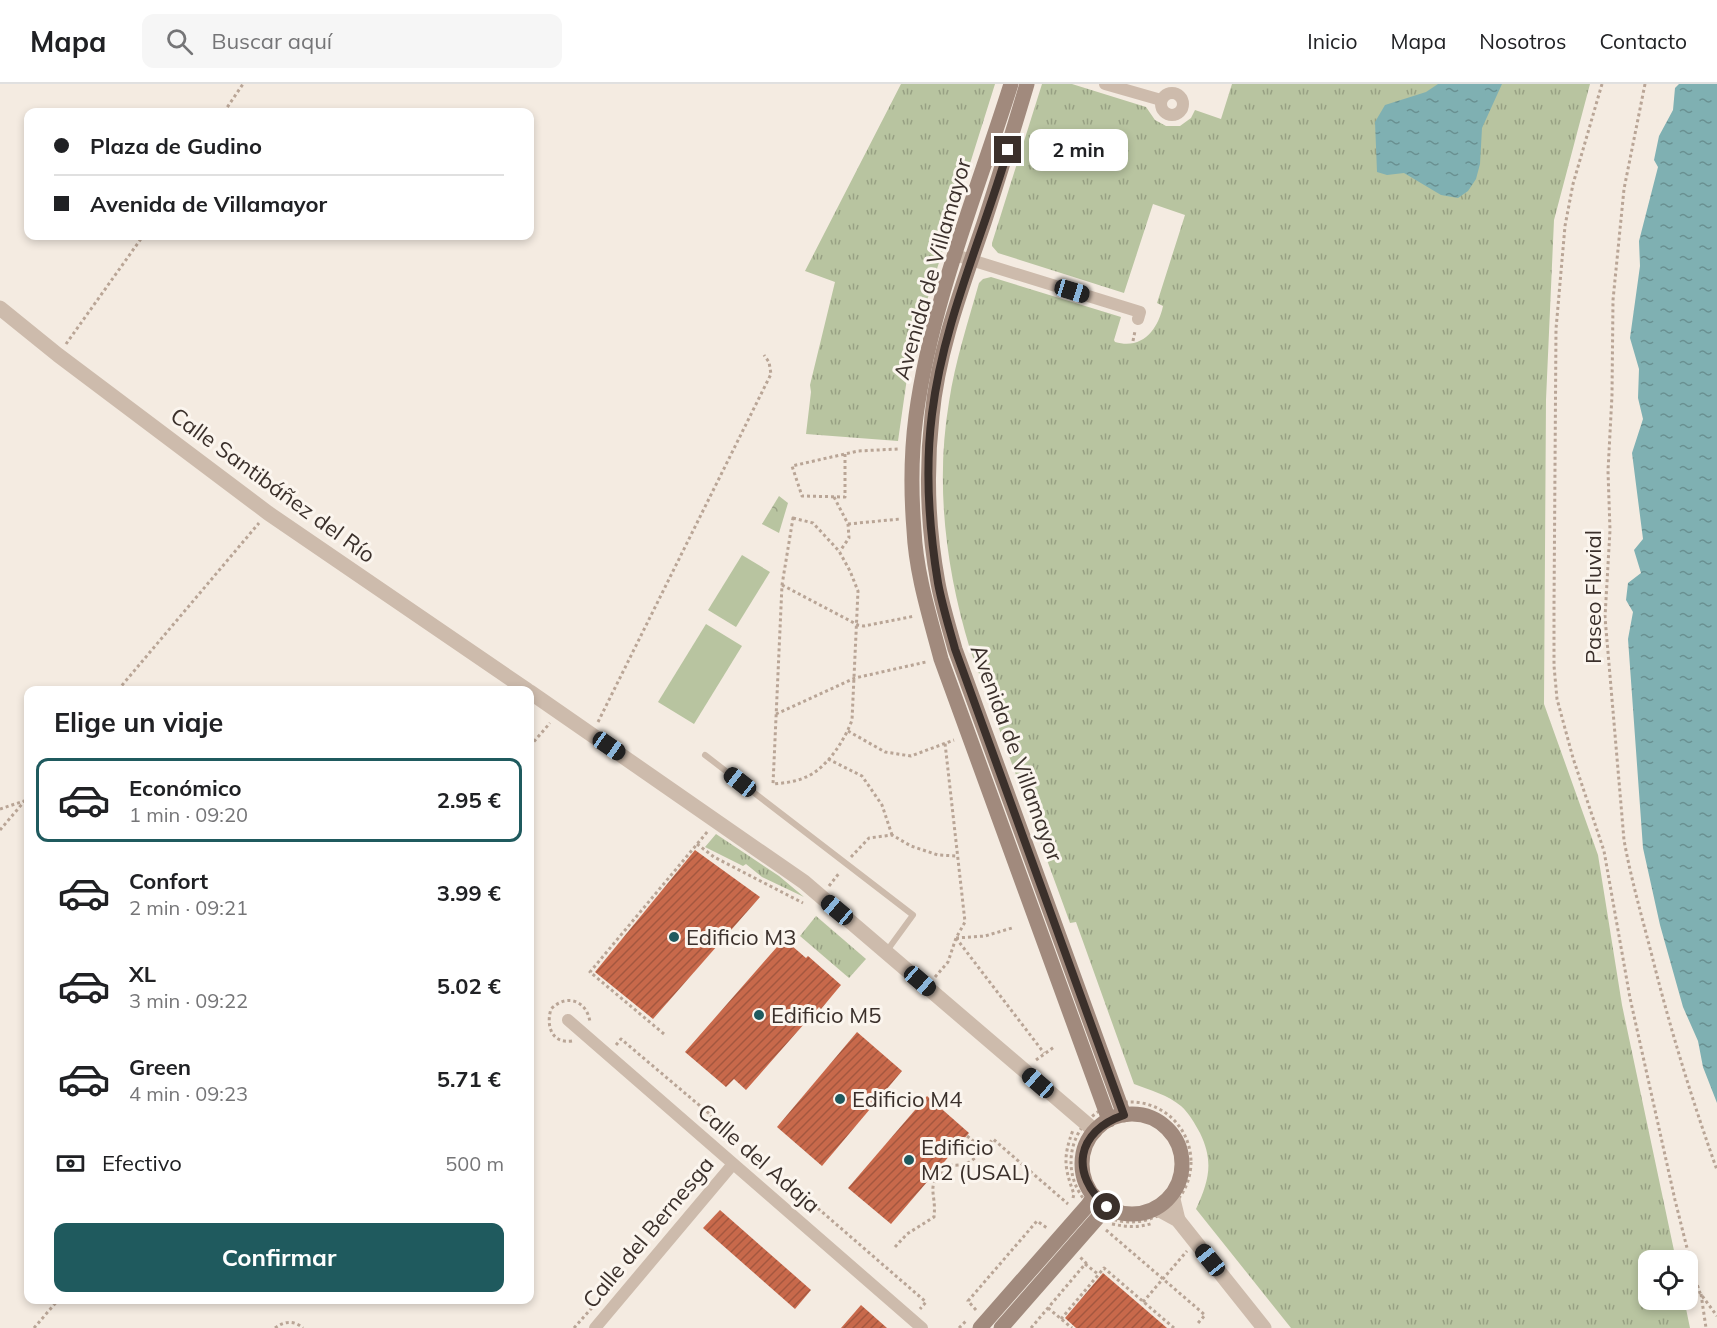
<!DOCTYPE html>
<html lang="es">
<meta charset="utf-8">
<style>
:root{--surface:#fff;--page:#f6f6f6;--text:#202124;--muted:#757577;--line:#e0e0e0;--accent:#1f5a5e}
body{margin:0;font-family:Mulish,sans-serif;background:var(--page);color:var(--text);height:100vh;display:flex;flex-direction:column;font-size:22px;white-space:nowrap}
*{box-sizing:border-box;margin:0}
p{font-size:20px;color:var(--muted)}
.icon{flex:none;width:33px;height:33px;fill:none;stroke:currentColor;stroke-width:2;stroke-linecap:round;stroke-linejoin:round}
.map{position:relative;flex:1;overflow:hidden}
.side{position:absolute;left:24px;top:602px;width:510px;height:618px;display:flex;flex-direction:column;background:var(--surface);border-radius:12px;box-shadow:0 3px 9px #0003}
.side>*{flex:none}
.hud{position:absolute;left:24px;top:24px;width:510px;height:132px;border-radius:12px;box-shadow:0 3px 9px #0003;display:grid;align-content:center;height:132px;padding:0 30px;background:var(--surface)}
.controls{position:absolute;left:1638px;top:1166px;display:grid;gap:12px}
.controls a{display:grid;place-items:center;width:60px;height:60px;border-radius:12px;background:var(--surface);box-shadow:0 3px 9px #0003;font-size:30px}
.end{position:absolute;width:27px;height:27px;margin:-14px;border:8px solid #3b302b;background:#fff;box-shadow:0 0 0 3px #fff}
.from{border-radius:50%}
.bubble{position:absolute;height:42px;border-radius:12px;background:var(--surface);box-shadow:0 3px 9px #0003;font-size:20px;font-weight:700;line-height:42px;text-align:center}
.car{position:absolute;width:18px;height:36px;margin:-18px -9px;border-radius:8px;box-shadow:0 0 4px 2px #0007;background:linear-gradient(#222 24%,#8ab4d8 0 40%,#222 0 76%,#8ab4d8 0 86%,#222 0)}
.hud b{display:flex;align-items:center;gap:21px;height:57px;font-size:22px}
.hud b+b{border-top:2px solid var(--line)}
.hud i{width:15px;height:15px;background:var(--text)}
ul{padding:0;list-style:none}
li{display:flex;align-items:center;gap:18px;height:84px;margin:0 12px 9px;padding:0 18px;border:3px solid transparent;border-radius:12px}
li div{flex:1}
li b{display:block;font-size:22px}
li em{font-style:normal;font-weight:700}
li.on{border-color:var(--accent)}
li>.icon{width:54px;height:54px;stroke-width:1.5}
h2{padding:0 30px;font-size:27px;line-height:72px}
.pay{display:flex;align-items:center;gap:15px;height:66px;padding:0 30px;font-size:22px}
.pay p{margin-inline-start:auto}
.button{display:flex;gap:12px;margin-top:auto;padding:12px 30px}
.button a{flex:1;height:69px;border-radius:12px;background:var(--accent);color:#fff;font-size:24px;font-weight:700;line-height:69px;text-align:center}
header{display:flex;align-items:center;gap:36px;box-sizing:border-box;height:84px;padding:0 30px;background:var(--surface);border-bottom:2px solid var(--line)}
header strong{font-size:28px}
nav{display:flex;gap:33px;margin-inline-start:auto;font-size:21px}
.search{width:420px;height:54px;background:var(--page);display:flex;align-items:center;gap:15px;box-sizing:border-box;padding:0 21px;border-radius:12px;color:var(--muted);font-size:22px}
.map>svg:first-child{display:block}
</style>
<header>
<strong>Mapa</strong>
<div class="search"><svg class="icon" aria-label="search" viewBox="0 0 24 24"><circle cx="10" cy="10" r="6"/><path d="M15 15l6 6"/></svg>Buscar aquí</div>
<nav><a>Inicio</a><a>Mapa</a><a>Nosotros</a><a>Contacto</a></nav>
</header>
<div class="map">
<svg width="1717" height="1244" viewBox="0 0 1717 1244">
<defs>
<pattern id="grass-tufts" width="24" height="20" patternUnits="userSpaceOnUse" patternTransform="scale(1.5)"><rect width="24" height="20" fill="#b8c4a0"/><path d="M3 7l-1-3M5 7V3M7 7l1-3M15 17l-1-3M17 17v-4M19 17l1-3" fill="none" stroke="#97a083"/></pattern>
<pattern id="park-crowns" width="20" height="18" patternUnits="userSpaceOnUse" patternTransform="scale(1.5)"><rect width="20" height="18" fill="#b8c4a0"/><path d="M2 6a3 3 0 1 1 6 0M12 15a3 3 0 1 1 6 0" fill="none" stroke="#97a083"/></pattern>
<pattern id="water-ripples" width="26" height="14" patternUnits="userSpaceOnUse" patternTransform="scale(1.5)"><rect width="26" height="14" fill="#7fb0b2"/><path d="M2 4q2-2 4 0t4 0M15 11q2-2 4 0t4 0" fill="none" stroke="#699091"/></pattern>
<pattern id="building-hatch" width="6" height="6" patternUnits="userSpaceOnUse" patternTransform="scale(1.5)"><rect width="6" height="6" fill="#c8694b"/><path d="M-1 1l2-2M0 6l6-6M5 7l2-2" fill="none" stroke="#a4573f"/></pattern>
</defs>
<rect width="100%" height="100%" fill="#f4ebe1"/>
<g fill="url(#grass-tufts)">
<polygon points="901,0 995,0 920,239 907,294 898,357 806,350 811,308 810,301 835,198 805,187"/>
<path d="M1042,0H1072L1146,23L1155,36L1166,42H1180L1191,34L1195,26L1221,35L1232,0H1590L1554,136L1546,316L1544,620L1598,771L1622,921L1676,1176H1648V1215H1684L1690,1244H1291L1196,1125C1209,1097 1214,1078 1200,1049C1195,1040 1189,1029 1181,1022C1168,1011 1150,1006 1134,1000L1076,838L1070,839L970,565C946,486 935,401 949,318C955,278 968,238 979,199L983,195L991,193L1121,233L1114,256L1115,258C1143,266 1158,245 1163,222L1157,219L1185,131L1153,120L1124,209L998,169L992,162V159Z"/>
<polygon points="716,750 779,792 804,813 762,793 746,780 743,782 705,763"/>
<polygon points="816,832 866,875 849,894 800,852"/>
</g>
<polygon fill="url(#park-crowns)" points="779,412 788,419 779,449 762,440"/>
<g fill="#b8c4a0">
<polygon points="742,471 770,488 736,543 708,526"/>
<polygon points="706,540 742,562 694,640 658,618"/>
</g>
<g fill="url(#water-ripples)">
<polygon points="1438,0 1502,0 1482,44 1480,80 1476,95 1468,107 1458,114 1441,111 1404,89 1387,91 1377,88 1375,38 1385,21 1426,8"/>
<polygon points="1679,0 1717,0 1717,1019 1703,983 1698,957 1683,923 1660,841 1643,764 1628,555 1633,528 1626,516 1628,499 1641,489 1634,466 1643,455 1632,369 1643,335 1638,314 1639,285 1630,254 1640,182 1639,157 1658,83 1654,76 1659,52 1673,26 1675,4"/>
</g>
<g fill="url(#building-hatch)">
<polygon points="695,766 760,813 653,935 595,888"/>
<polygon points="784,855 806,874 808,872 841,901 821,925 819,923 746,1006 734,995 726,1003 685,968"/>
<polygon points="857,948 902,987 822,1082 777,1043"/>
<polygon points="927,1012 969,1049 891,1140 848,1104"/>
<polygon points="720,1126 811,1206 795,1225 703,1144"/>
<polygon points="1103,1189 1167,1244 1076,1244 1065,1234"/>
<polygon points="861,1221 887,1244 841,1244"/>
</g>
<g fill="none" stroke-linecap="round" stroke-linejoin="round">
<g stroke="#b9a596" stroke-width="3" stroke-dasharray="3 3" stroke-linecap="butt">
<polyline points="1602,0 1573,100 1565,142 1556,245 1554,523 1554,582 1557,615 1573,674 1604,767 1630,914 1675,1116 1693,1188 1700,1209 1717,1232"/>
<path d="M1645,0L1624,105L1613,216L1612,311L1608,387L1610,446L1605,533L1624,756C1631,795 1642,833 1652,872C1670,944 1692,1016 1717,1086"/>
<polyline points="224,28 243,0"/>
<polyline points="1133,257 1135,247"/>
<polyline points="66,260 143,152"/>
<polyline points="845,370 845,413 802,412 792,382 858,367 898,365"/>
<polyline points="834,413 848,440 849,454 840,467"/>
<path d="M793,434L813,439L839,467L850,487L858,507L852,636C845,656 826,685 806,693C795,698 784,699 773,700L782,501Z"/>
<polyline points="848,440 900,435"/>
<polyline points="782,501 858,541 864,542 915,532"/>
<polyline points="118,606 259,439"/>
<polyline points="776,630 855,594 926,578"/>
<polyline points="598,638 771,290 769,278 764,271"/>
<polyline points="848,647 885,668 911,672 954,656"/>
<polyline points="530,662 550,639"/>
<polyline points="828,675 862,692 882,721 892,751"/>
<polyline points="0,725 24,717"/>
<polyline points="0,746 28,713"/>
<polyline points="697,760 714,773 803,819"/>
<polyline points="851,773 869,754 892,751 911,762 938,771 957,772"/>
<polyline points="829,802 840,788"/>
<polyline points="956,854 1044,969"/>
<polyline points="956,854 985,852 1012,844"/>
<polyline points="935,893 948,878 956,854 965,838 945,659"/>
<polyline points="664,950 590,888 708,747"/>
<path d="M572,957C551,960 546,941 551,925C567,909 587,917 590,938"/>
<polyline points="616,961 621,955 712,1032 705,1040"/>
<polyline points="1036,976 1054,963"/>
<circle cx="1131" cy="1078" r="60"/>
<polyline points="967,1052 984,1065 993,1055 1068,1120"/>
<polyline points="778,1102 784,1095 926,1218 920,1225"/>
<path d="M1073,1114L1074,1110C1064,1083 1063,1073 1073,1046"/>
<path d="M1112,1140C1127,1143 1139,1144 1153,1139"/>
<polyline points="1106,1146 1205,1231 1198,1239"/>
<path d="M895,1163L907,1150L934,1133C937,1107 923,1102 949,1081C968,1082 970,1079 984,1065"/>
<polyline points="1085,1180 1098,1190"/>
<polyline points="1701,1210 1706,1244"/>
<polyline points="1143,1218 1187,1167"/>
<polyline points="1048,1224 1072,1244"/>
<polyline points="976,1226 968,1217 1037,1137 1047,1144"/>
<polyline points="1061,1235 1104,1184 1174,1244"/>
<polyline points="34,1244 59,1215"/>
<path d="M275,1244C284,1237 294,1236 303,1244"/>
<polyline points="574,1244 598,1217"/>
<polyline points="959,1244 966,1237"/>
<polyline points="1031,1244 1086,1179 1080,1173"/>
</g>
<polyline stroke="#cdbbac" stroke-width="6" points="705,671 913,831 886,868"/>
<g stroke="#cdbbac" stroke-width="12">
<polyline points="1105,0 1161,16"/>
<circle cx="1172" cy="20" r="11"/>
<polyline points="955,171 1140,228 1138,235"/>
<polyline points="568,936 922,1244"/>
<polyline points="595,1244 733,1080"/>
</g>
<g stroke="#cdbbac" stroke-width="15">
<polyline points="0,224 58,271 268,429 527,606"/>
<polyline points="530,608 804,798 1095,1047"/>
<polyline points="1172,1111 1178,1136"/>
<polyline points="1156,1124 1178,1136 1264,1244"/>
</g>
<g stroke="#a18a7d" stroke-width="15">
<path d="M1011,0C977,108 931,220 916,332C911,370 911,409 914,446C916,490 930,533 941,575L1109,1036"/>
<path d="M1027,0C1013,47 999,93 984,139C963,201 938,266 932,332C926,386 928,445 938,499C942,521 949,543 955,565L1124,1031"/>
<circle cx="1132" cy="1080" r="50"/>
<polyline points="980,1244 1088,1121 1094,1112"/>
<polyline points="1001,1244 1107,1123"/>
</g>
</g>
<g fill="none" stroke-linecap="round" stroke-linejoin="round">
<path stroke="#3b302b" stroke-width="8" d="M1008,66C982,154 943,239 932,330C925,385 929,444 938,499C942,521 949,543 955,565L1124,1031C1076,1047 1069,1090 1107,1123"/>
</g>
<g fill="#1f5a5e" stroke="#fbf5ee" stroke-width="2">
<circle cx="674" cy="853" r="6"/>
<circle cx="759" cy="931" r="6"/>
<circle cx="840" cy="1015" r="6"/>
<circle cx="909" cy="1076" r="6"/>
</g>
<g text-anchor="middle" stroke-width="6" stroke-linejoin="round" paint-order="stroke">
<g font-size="22" fill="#3b302b" stroke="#fbf5ee">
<text transform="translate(932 185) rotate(-74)" y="8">Avenida de Villamayor</text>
<text transform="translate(273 401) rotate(36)" y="8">Calle Santibáñez del Río</text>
<text transform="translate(1593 513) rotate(-90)" y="8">Paseo Fluvial</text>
<text transform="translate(1017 669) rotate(70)" y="8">Avenida de Villamayor</text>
<text transform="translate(759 1074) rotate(41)" y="8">Calle del Adaja</text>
<text transform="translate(648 1148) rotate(-50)" y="8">Calle del Bernesga</text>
</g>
<g font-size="22" fill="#3b302b" stroke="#fbf5ee" text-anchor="start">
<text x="686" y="861">Edificio M3</text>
<text x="771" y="939">Edificio M5</text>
<text x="852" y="1023">Edificio M4</text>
<text x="921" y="1071">Edificio<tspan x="921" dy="25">M2 (USAL)</tspan></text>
</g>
</g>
</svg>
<div class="controls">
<a><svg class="icon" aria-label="locate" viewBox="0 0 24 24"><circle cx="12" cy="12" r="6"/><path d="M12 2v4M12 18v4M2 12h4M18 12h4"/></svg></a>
</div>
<i class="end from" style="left:1107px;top:1123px"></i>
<i class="end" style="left:1008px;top:66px"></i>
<div class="bubble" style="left:1029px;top:45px;width:99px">2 min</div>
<i class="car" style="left:1072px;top:207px;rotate:107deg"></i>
<i class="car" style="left:609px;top:662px;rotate:125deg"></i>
<i class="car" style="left:740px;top:698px;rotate:308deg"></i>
<i class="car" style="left:837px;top:826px;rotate:310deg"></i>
<i class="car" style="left:920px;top:897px;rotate:131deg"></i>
<i class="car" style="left:1038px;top:999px;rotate:311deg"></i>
<i class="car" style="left:1210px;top:1176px;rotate:321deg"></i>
<div class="hud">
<b><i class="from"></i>Plaza de Gudino</b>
<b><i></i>Avenida de Villamayor</b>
</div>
<section class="side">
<h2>Elige un viaje</h2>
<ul>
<li class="on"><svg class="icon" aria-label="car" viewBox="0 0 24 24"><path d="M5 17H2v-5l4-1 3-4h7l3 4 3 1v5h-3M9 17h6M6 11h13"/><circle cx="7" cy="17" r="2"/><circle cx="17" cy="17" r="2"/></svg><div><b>Económico</b><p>1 min · 09:20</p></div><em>2.95 €</em></li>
<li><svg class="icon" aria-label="car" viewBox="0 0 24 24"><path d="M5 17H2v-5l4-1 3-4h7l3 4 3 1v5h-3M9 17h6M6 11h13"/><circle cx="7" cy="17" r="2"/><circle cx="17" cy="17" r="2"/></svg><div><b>Confort</b><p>2 min · 09:21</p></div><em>3.99 €</em></li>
<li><svg class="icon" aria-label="car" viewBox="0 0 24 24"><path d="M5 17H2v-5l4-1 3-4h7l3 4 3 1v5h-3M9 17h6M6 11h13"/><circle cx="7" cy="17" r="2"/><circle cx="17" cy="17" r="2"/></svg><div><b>XL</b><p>3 min · 09:22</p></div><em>5.02 €</em></li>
<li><svg class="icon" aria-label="car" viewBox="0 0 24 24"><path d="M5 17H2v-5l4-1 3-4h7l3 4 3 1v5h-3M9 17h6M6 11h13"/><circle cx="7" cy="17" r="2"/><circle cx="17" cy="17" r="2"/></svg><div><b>Green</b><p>4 min · 09:23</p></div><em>5.71 €</em></li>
</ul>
<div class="pay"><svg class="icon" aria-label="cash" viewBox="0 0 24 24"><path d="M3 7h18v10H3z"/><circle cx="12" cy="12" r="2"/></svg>Efectivo<p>500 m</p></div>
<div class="button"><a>Confirmar</a></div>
</section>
</div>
